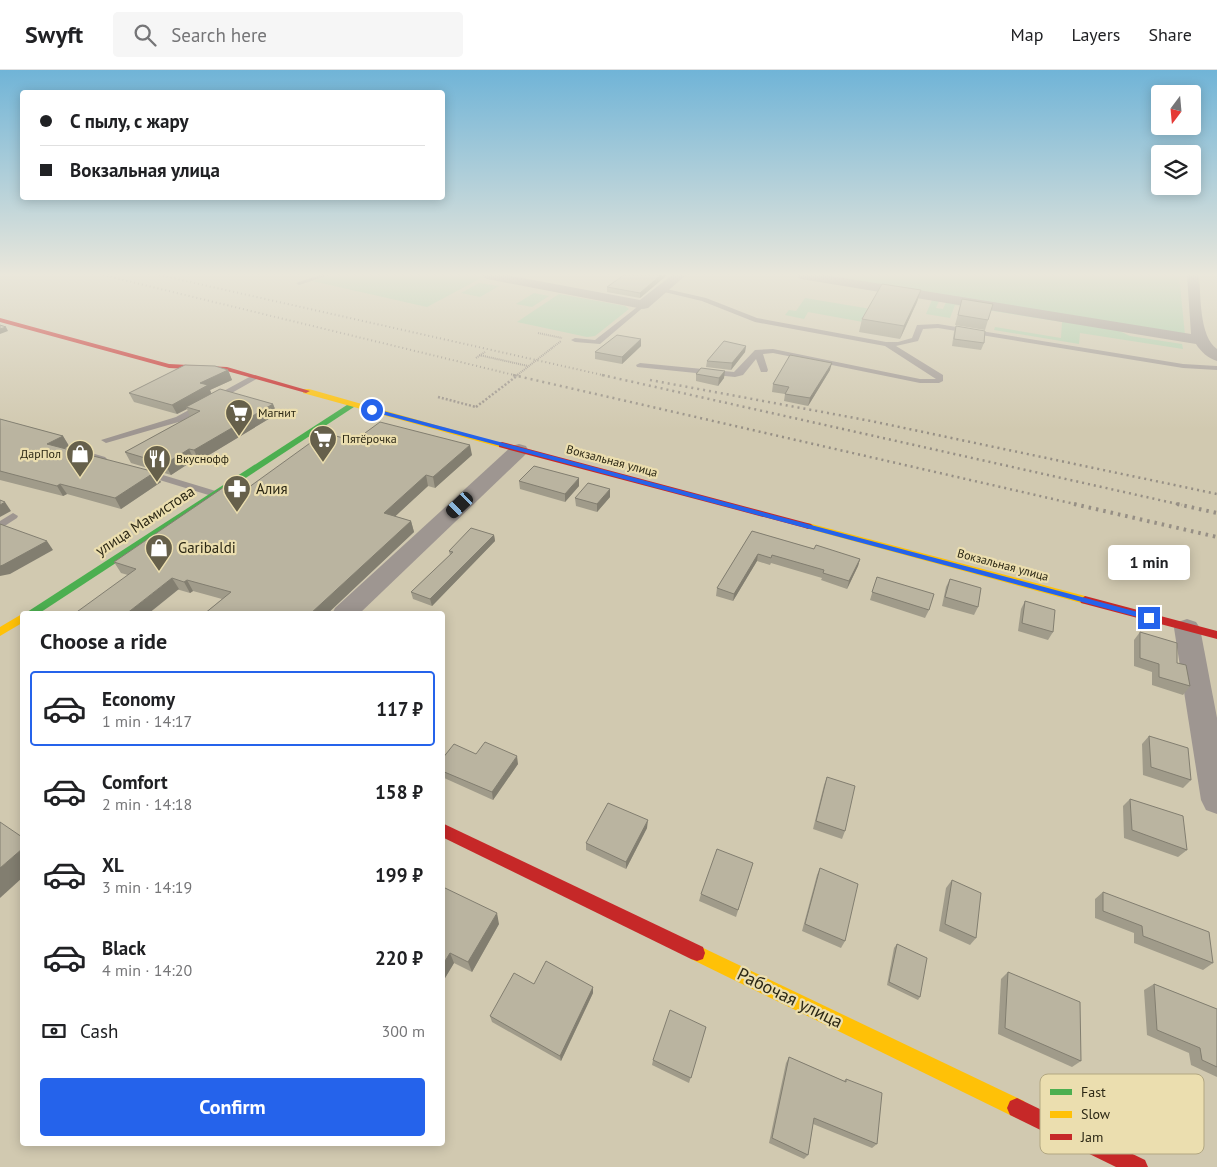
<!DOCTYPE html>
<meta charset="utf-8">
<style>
:root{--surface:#fff;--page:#f6f6f6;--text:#202124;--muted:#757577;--line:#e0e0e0;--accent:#2563eb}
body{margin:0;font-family:"PT Sans",sans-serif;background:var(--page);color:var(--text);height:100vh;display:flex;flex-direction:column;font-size:19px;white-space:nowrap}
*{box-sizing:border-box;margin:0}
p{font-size:16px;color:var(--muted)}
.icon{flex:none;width:28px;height:28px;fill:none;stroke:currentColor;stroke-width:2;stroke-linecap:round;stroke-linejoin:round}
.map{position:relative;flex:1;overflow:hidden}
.drawer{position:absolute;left:20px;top:541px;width:425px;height:535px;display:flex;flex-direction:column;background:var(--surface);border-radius:5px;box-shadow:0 2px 12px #0003}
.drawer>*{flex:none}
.hud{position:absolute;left:20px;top:20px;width:425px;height:110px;border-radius:5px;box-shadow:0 2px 12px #0003;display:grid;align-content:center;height:110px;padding:0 20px;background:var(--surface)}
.needle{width:32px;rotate:196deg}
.tools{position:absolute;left:1151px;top:15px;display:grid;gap:10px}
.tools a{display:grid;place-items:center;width:50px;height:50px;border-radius:5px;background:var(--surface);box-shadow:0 2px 12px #0003;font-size:25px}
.end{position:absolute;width:22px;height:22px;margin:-11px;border:6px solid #2563eb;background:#fff;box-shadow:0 0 0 2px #fff}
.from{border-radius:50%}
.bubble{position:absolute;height:35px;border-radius:5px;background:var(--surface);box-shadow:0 2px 12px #0003;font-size:16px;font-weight:600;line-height:35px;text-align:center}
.car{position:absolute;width:15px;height:30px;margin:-15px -8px;border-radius:6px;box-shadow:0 0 4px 1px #0007;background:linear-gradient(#222 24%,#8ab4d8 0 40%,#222 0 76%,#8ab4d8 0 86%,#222 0)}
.hud b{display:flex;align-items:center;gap:18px;height:48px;font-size:19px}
.hud b+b{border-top:1px solid var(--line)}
.hud i{width:12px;height:12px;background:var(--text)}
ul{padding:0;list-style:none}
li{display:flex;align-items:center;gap:15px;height:75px;margin:0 10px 8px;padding:0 10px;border:2px solid transparent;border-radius:5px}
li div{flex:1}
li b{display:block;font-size:19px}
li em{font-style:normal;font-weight:600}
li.on{border-color:var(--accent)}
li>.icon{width:45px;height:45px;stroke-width:1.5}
h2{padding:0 20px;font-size:22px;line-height:60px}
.pay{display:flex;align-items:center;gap:12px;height:55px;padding:0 20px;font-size:19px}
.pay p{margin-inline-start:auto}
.action{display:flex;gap:10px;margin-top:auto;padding:10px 20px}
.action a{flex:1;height:58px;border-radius:5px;background:var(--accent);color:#fff;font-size:20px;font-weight:600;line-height:58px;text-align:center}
header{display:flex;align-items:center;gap:30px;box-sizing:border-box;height:70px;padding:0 25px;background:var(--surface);border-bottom:1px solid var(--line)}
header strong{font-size:24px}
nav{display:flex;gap:28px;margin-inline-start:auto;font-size:18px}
.search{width:350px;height:45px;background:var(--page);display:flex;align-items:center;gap:12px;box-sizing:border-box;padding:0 18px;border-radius:5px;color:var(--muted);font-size:19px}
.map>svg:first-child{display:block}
</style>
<header>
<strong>Swyft</strong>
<div class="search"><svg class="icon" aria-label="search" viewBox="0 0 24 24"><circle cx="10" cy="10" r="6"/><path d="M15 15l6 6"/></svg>Search here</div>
<nav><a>Map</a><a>Layers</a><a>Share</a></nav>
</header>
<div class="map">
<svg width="1217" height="1097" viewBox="0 0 1217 1097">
<rect width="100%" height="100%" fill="#d1c9b0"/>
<g fill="#aacca8">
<polygon points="334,205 476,205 483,207 427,237 312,211"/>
<polygon points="817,205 1179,205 1185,265"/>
<polygon points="479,213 499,216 480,227 461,223"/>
<polygon points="534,223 549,226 532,237 516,234"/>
<polygon points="559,224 625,236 629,239 595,266 587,267 517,252"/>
<polygon points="805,228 871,239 863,252 808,242 804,249 785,245 789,240 796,241"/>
<polygon points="932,230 939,231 936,238 943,239 946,232 1113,258 1130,266 1182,274 1183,279 1080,263 1079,274 994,260 995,257 1061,268 1062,252 955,235 950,248 926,244"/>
</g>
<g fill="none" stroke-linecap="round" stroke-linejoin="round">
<g stroke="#9b938b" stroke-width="2" stroke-dasharray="1 1" stroke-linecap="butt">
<polyline points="538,263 562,268"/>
<polyline points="552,278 561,271"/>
<polyline points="479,285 528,296"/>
<polyline points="476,288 485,282"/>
</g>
<polyline stroke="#9b938b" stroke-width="2.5" stroke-dasharray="2 2" stroke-linecap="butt" points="438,327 476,337"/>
<g fill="#9e9691" fill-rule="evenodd">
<polygon points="320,205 330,205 299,215 296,213"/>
<polygon points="662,218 706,228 757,248 886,272 898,272 912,268 917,255 938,254 1183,294 1217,296 1217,300 1183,298 938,258 923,259 918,271 896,276 943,305 943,311 939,313 920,313 773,283 763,284 768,300 767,302 761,302 756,289 743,305 735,307 637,297 636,295 640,293 734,302 755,280 773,279 920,309 936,309 885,276 755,252 702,231 660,221 659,220"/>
<polygon points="641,234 646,235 600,274 575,272 571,270 575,268 595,270"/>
<polygon points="253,305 260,307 182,351 106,373 101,370 176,347"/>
<polygon points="78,379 105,387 107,389 102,392 75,384 73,382"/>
<polygon points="143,399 219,422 220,424 215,427 140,404 138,402"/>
<polygon points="13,443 18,446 17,448 0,459 0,451"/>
</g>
<g fill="#9e9691" fill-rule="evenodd">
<polygon points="481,205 507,205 640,230 672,205 686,205 648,238 643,239 487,209"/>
<path d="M795,205H825L1191,264L1187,205H1199C1201,226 1199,266 1217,279V291C1208,288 1201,282 1196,274L801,209Z"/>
<polygon points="519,374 526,376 528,380 526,384 359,544 332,544 335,538 512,376"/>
<polygon points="1187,549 1196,552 1200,558 1217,648 1217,744 1206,740 1201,730 1174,558 1178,552"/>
</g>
<polygon fill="#4caf50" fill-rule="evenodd" points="350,333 357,335 38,544 24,544"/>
<g fill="#ffc107" fill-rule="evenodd">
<polygon points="303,319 309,319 506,375 505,377 499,377 303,323"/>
<polygon points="808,453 1085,526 1090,530 1085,534 805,458 803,456"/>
<polygon points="22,544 22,553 0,566 0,557"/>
<polygon points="697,875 1024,1031 1027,1038 1024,1045 1017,1048 1010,1045 691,889 689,883 691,877"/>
</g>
<g fill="#c62828" fill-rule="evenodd">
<polygon points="0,248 169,294 227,297 310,321 306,323 227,301 169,298 0,252"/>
<polygon points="502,372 811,454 813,456 808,459 805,458 499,377 499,373"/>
<polygon points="1085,526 1217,561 1217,569 1081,533 1080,530"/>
<polygon points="442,753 703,877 705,883 703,889 697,891 691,889 442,767"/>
<polygon points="1017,1028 1145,1090 1148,1097 1116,1097 1010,1045 1007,1038 1010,1031"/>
</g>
<g stroke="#968f85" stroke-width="2" stroke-dasharray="1 3" stroke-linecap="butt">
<polyline points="103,205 518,306"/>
<polyline points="159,205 607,306"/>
</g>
<g stroke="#968f85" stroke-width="2.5" stroke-dasharray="2 4" stroke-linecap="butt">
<polyline points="513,305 1079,435"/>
<polyline points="602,305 1182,435"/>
<polyline points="650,310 871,351 1217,424"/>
</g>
<g stroke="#968f85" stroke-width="4" stroke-dasharray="2.5 5" stroke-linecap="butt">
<polyline points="1074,434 1217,467"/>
<polyline points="1177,434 1217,443"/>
</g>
<polyline stroke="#9b938b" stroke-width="2" stroke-dasharray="1 1" stroke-linecap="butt" points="516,306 552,278"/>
<polyline stroke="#9b938b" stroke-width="2.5" stroke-dasharray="2 2" stroke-linecap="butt" points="476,337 518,305"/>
</g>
<g fill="#a09b8a">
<polygon points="624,205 667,205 640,228 607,222 607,217"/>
<polygon points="921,220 917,232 900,269 859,262 862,249"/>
<polygon points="962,229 988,250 985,260 955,255"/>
<polygon points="956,256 984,273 981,280 952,276 954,262"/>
<polygon points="641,269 641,276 622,294 595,289 595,282"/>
<polygon points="746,276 745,282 731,300 706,297 707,291"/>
<polygon points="228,300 232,310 210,320 211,323 273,334 277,344 199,391 194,390 171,405 131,393 125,382 190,347 187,339 177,344 134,332 129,323"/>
<polygon points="830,300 808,336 784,331 785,324 772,322 773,314"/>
<polygon points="696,304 724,308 718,316 696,311"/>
<polygon points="0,349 63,366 69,376 64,379 161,412 121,439 67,424 63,426 0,410"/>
<polygon points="367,374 472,385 435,418 428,416 395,446 411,451 414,462 327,544 204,544 222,529 193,521 190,523 121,503 114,492 245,420"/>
<polygon points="519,411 579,416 565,432 520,419"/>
<polygon points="610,427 597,442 576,436 575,428"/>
<polygon points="752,461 814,479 860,489 858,496 847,519 821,510 822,508 771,493 770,495 757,491 733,531 716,526 717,518"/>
<polygon points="494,465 495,471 432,536 413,529 411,522 450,485 449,481"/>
<polygon points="877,507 929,540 925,548 870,530"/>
<polygon points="950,509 978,537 974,545 942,536 946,517"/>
<polygon points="1025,531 1053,562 1048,570 1018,561 1021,539"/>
<polygon points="1140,562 1177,593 1190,616 1183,625 1152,615 1152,602 1134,596 1134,570"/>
<polygon points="1149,666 1191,710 1183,718 1143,705 1142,674"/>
<polygon points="442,689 518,694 493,730 442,707"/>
<polygon points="827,707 845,761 842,769 813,759 824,715"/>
<polygon points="1130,729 1187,780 1178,787 1124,768 1123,736"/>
<polygon points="647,758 626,799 586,780 586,773"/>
<polygon points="753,793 736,847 699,831 701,824"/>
<polygon points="820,798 845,871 841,878 802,861 817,805"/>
<polygon points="952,810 976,868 970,875 939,861 946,818"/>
<polygon points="442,821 499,854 472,902 454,893 442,913"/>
<polygon points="1103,822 1213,893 1203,900 1134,873 1134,863 1095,848 1095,829"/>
<polygon points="897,874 920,927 918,930 887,915 894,878"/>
<polygon points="1008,902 1081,991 1072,997 998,964 1001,909"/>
<polygon points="534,914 593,917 593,923 561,991 492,952 490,946"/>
<polygon points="1154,914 1217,939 1217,1007 1191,995 1189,983 1147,965 1144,920"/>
<polygon points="706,957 689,1013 652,995 653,990"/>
<polygon points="789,987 844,1011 846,1009 877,1074 872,1078 813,1054 808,1085 804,1089 769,1073 786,993"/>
</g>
<g fill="#827e70">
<polygon points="661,205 667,205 640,228 640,223"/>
<polygon points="921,220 917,232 900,269 904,256"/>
<polygon points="6,257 8,261 0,264 0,259"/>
<polygon points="641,269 641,276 622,294 622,287"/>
<polygon points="746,276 745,282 731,300 732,293"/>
<polygon points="832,293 830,300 808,336 810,328"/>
<polygon points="228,300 232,310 210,320 212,325 186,337 187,339 177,344 172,335 200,313"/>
<polygon points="725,301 724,308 718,316 719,308"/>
<polygon points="273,334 277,344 199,391 194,380"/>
<polygon points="63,366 69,376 53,385 47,374"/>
<polygon points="470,375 472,385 435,418 433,407"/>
<polygon points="189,379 194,390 171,405 165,394"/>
<polygon points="155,402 161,412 121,439 115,428"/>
<polygon points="426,405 428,416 387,454 384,443"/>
<polygon points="579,408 579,416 565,432 565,424"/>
<polygon points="60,414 67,424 63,426 57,416"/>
<polygon points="610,419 610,427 597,442 597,434"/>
<polygon points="5,432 11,441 0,447 0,435"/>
<polygon points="411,451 414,462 327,544 310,544"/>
<polygon points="494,465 495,471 432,536 430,529"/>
<polygon points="47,471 53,480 10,504 0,506 0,496"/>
<polygon points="758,484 757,491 733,531 734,524"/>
<polygon points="860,489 858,496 847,519 849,511"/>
<polygon points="172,508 179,519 148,544 126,544"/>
<polygon points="187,510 193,521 190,523 184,512"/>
<polygon points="517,686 518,694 493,730 492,722"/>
<polygon points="648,750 647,758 626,799 626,792"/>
<polygon points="22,779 22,808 0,828 0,798"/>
<polygon points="497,843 499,854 472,902 468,892"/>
<polygon points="450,883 454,893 442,913 442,896"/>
<polygon points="593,917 593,923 561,991 560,986"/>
</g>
<g fill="#bab4a0" stroke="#827e70">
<polygon points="624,205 661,205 640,223 607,217"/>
<polygon points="882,214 921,220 904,256 862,249"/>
<polygon points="962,229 993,234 988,250 958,245"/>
<polygon points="0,255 6,257 0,259"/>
<polygon points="956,256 985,261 984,273 954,269"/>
<polygon points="617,265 641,269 622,287 595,282"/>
<polygon points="724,271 746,276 732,293 707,291"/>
<polygon points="790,285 832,293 810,328 785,324 789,317 773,314"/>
<polygon points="185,295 215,296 228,300 200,313 208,315 172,335 129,323"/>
<polygon points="701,298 725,301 719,308 696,304"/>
<polygon points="220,319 273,334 194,380 189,379 165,394 125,382 200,341 186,337"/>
<polygon points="0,349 63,366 47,374 155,402 115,428 60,414 57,416 0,401"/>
<polygon points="380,352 470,375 433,407 426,405 384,443 411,451 310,544 204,544 231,522 187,510 184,512 172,508 126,544 74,544 136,499 114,492 227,415 245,420 324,363 367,374 365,363"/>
<polygon points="534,396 579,408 565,424 519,411"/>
<polygon points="588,413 610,419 597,434 575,428"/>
<polygon points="0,430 5,432 0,435"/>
<polygon points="0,454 47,471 3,495 0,496"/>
<polygon points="471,458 494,465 430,529 411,522 453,482 449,481"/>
<polygon points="752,461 814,479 816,475 860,489 849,511 823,503 824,500 772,485 771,488 758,484 734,524 717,518"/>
<polygon points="877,507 934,524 929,540 872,522"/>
<polygon points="950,509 981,518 978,537 945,527"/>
<polygon points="1025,531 1055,540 1053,562 1022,553"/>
<polygon points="1140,562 1177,573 1177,593 1186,595 1190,616 1159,607 1159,594 1140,588"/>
<polygon points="1149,666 1188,678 1191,710 1151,697"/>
<polygon points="485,672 517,686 492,722 442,701 442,689 454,674 476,684"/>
<polygon points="827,707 855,716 845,761 816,751"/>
<polygon points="1130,729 1183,746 1187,780 1132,760"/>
<polygon points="608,733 648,750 626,792 586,773"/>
<polygon points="0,752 22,767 22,779 0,798"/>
<polygon points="717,779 753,793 738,840 701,824"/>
<polygon points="820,798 858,814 845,871 805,854"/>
<polygon points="952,810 981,823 976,868 945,854"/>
<polygon points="445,818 497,843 468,892 450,883 442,896 442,821"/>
<polygon points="1103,822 1209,862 1213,893 1143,866 1142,856 1103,841"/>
<polygon points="897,874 927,888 920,927 889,912"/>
<polygon points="546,891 593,917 560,986 490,946 514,903 534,914"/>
<polygon points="1008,902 1080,932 1081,991 1005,958"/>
<polygon points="1154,914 1217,939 1217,997 1202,990 1200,978 1157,960"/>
<polygon points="670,940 706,957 691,1008 653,990"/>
<polygon points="789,987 846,1012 846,1009 882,1023 877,1074 814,1048 808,1085 772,1068"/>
</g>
<linearGradient id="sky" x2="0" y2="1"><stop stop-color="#70b4d7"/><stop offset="0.57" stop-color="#eae7db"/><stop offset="1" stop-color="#eae7db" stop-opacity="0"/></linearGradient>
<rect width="1217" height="359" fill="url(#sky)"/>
<polygon fill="#2563eb" points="372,338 1149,545 1153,548 1149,550 370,341"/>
<defs>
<symbol id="supermarket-pin" viewBox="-11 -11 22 30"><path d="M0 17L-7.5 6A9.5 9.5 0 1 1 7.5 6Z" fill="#66604b" stroke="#ebdeaf"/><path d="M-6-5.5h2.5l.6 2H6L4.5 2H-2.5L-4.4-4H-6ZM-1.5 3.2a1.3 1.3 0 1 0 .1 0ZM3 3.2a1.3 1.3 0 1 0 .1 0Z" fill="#fff"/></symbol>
<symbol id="shop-pin" viewBox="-11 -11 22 30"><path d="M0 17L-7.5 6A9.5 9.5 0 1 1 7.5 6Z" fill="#66604b" stroke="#ebdeaf"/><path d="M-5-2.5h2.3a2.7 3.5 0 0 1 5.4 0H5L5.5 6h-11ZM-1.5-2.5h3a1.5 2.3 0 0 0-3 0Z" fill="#fff"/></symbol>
<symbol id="restaurant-pin" viewBox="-11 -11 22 30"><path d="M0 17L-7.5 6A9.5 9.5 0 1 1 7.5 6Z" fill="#66604b" stroke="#ebdeaf"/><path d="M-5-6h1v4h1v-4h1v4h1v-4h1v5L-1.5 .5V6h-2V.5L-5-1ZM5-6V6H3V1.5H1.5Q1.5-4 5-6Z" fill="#fff"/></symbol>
<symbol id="pharmacy-pin" viewBox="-11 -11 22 30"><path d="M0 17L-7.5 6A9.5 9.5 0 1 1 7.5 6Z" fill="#66604b" stroke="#ebdeaf"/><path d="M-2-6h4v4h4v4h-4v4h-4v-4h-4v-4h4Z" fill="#fff"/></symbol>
</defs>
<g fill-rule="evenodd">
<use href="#supermarket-pin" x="223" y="327" width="32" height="43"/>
<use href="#supermarket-pin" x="307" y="353" width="32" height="43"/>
<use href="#shop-pin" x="64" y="368" width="32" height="43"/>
<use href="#restaurant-pin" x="141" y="373" width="32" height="43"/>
<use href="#pharmacy-pin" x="221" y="403" width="32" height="43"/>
<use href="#shop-pin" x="143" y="462" width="32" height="43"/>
</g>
<g text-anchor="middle" stroke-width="4.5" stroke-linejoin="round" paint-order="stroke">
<g font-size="12" fill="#2c2815" stroke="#ebdeaf" text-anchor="start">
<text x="258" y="347">Магнит</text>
<text x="342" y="373">Пятёрочка</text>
<text x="61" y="388" text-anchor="end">ДарПол</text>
<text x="176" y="393">Вкуснофф</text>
</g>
<g font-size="12" fill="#2c2815" stroke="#ebdeaf">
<text transform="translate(612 391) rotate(15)" y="4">Вокзальная улица</text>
<text transform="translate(1003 495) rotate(15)" y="4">Вокзальная улица</text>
</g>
<g font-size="15" fill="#2c2815" stroke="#ebdeaf" text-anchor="start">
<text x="256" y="424">Алия</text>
<text x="178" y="483">Garibaldi</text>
</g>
<g font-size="15" fill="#2c2815" stroke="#ebdeaf">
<text transform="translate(145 451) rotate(-33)" y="5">улица Мамистова</text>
</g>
<g font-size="18" fill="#2c2815" stroke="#ebdeaf">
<text transform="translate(790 928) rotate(26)" y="6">Рабочая улица</text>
</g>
</g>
<rect x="1040" y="1004" width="164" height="80" rx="8" fill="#ebdeaf" stroke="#b2a781" stroke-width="1"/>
<rect x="1050" y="1019" width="22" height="6" fill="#4caf50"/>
<rect x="1050" y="1041" width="22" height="7" fill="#ffc107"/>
<rect x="1050" y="1064" width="22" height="6" fill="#c62828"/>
<g font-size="14" fill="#2c2815">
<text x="1081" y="1027">Fast</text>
<text x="1081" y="1049">Slow</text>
<text x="1081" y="1072">Jam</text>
</g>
</svg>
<div class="tools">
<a><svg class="needle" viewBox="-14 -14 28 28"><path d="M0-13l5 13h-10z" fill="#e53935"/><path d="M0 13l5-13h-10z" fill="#757577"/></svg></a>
<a><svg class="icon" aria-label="layers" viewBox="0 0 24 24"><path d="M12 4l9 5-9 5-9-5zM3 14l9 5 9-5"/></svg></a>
</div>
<i class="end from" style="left:372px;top:340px"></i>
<i class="end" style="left:1149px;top:548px"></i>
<div class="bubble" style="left:1108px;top:475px;width:82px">1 min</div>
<i class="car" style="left:460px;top:435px;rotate:227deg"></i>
<div class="hud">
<b><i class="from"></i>С пылу, с жару</b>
<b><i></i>Вокзальная улица</b>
</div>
<section class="drawer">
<h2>Choose a ride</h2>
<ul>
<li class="on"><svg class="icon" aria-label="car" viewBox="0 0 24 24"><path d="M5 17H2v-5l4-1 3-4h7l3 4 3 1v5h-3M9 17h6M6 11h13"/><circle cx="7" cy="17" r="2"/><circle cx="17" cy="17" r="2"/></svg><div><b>Economy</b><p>1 min · 14:17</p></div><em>117 ₽</em></li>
<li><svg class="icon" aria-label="car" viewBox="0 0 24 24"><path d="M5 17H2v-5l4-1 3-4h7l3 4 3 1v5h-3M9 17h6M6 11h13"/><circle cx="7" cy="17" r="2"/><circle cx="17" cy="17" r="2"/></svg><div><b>Comfort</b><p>2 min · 14:18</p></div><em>158 ₽</em></li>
<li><svg class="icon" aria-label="car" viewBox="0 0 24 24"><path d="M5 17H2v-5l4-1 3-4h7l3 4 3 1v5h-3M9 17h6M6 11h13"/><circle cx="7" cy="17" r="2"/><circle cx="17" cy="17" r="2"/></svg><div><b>XL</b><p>3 min · 14:19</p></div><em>199 ₽</em></li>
<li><svg class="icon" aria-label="car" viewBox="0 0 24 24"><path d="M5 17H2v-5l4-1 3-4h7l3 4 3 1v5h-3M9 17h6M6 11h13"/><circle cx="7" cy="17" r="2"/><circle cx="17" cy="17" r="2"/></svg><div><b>Black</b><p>4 min · 14:20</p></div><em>220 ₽</em></li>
</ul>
<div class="pay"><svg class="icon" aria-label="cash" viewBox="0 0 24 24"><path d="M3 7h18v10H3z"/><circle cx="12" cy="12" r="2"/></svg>Cash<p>300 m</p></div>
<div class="action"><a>Confirm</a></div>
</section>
</div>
